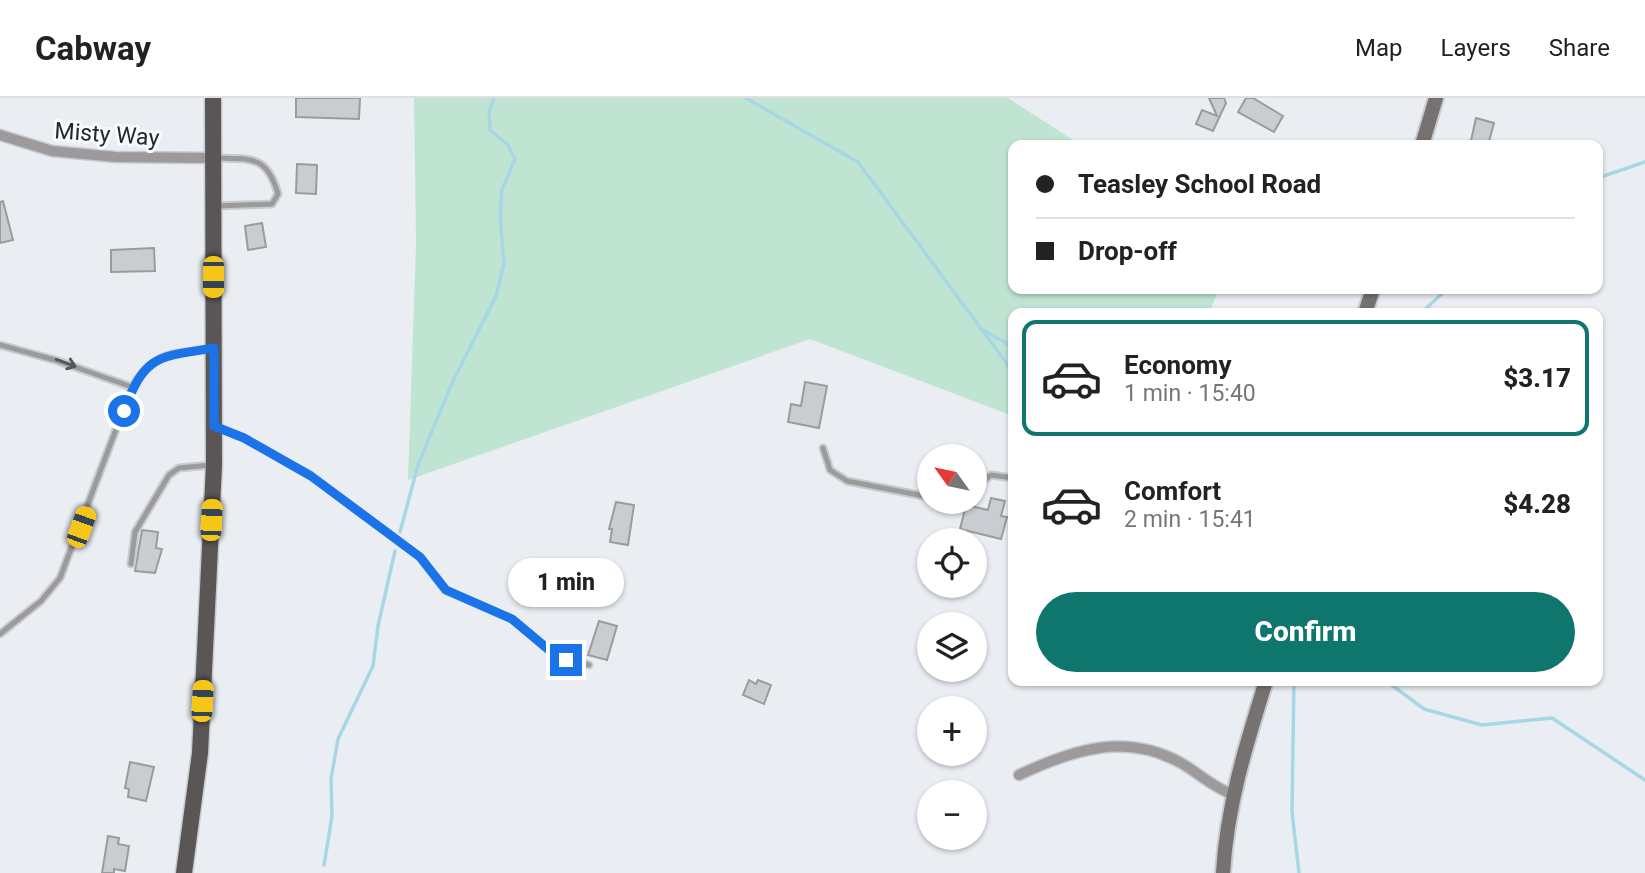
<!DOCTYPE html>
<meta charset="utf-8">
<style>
:root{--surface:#fff;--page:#f2f2f2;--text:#222;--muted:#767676;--line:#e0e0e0;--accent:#0f766e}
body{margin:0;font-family:Roboto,sans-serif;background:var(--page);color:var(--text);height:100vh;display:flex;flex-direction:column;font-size:26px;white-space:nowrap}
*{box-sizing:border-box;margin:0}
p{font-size:23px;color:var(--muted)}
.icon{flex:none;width:38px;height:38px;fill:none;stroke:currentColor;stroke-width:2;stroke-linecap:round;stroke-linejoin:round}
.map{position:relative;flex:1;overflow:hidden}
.panel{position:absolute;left:1008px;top:210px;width:595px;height:378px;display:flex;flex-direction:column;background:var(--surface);border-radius:14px;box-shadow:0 2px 5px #0004}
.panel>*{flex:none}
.banner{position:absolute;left:1008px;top:42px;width:595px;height:154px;border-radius:14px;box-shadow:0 2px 5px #0004;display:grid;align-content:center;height:154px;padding:0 28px;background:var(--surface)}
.needle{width:46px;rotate:303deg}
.tools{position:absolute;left:917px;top:346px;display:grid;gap:14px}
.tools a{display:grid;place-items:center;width:70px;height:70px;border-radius:50%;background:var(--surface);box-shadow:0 2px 5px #0004;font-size:35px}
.end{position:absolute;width:32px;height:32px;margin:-16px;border:9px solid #1a73e8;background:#fff;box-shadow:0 0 0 4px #fff}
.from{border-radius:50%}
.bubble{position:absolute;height:49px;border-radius:24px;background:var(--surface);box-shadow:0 2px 5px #0004;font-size:23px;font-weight:800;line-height:49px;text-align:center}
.car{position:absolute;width:21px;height:42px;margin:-21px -10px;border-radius:9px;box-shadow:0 0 5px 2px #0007;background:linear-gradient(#f5c518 24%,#345 0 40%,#f5c518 0 76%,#345 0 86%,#f5c518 0)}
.banner b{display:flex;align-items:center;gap:24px;height:66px;font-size:26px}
.banner b+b{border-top:2px solid var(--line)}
.banner i{width:18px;height:18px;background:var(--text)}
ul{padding:12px 0 0;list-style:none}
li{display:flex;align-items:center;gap:21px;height:116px;margin:0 14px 10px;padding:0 14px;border:4px solid transparent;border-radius:14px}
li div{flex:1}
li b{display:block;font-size:26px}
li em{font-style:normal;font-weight:800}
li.on{border-color:var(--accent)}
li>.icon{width:63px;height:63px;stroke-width:1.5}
.cta{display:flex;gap:14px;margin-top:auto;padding:14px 28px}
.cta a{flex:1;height:80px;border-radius:42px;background:var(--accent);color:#fff;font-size:28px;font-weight:800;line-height:80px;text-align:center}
header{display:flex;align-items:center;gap:42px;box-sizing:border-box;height:98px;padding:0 35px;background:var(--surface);border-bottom:2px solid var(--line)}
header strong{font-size:33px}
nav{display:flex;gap:38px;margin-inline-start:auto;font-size:24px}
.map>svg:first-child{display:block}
</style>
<header>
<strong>Cabway</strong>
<nav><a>Map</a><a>Layers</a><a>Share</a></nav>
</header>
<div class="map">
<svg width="1645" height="775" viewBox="0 0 1645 775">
<rect width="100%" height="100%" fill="#eaeef2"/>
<polygon fill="#bfe5d2" points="414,0 1008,0 1081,47 1013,47 1013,191 1219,191 1209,215 1013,215 1013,318 810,241 408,382 416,146"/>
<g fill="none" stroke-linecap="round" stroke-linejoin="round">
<g stroke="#a7d7e5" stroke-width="3.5">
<polyline points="746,0 858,64 1013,274"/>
<polyline points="1598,80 1645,64"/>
<polyline points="1421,215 1447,191"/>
<polyline points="981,231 1013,249"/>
<polyline points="400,434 418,367 452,285 496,198 504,165 500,117 502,92 515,61 507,46 490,32 489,13 494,0"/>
<polyline points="1294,583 1292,714 1299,775"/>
<polyline points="1377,583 1389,585 1424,611 1482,627 1552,620 1645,682"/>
<polyline points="324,767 332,718 331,681 338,641 373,568 378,528 395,453"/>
</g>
</g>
<g fill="#c9cdd1" stroke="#989c9f" stroke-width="2">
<polygon points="296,0 360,0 359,21 296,19"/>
<polygon points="1209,0 1224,0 1226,5 1213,33 1196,26 1202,12 1217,18"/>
<polygon points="1246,0 1253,0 1283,18 1274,34 1238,14"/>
<polygon points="1476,20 1494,25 1488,47 1470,47"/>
<polygon points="297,66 317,67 316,96 296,95"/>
<polygon points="3,103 13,142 0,145 0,104"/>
<polygon points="262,125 266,149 248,152 245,128"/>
<polygon points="154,150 155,173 111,174 111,152"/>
<polygon points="805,284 827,288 819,330 788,324 791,306 801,308"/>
<polygon points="991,400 1005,403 1001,418 1007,419 1001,441 960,431 966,407 988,412"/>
<polygon points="616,404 634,407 628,447 610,444 612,431 609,431"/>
<polygon points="142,432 158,434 156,450 162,451 155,475 135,473"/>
<polygon points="599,523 617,528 607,562 588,557"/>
<polygon points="749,582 756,586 758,582 771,587 764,606 743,597"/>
<polygon points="130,664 154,669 146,703 128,699 129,691 125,690"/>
<polygon points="108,738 119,740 118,746 129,748 125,773 114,771 114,775 102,775"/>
</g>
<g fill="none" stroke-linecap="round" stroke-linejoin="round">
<defs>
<g id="lane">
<path d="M216,108L272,106L278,96C267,57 251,61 216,60"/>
<polyline points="0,247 55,262 132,289"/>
<polyline points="217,329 244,340 311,378 420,459 445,492 512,521 555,557 589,567"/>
<polyline points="823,350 830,372 847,383 929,399"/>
<polyline points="975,389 991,377 1013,380"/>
<polyline points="131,466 135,434 169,377 179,370 211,367"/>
<path d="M0,536L41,503L60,480L132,289C156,252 172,257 213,250"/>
</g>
<g id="street">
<polyline points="0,37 52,53 116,59 212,60"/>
<path d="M1019,677C1072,652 1125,634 1181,665C1197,674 1214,690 1232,696"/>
</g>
<g id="secondary">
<polyline points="1422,47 1436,0"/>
<polyline points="1365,215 1373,191"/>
<path d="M1223,775C1227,707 1246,647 1266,583"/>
</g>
<polyline id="primary" points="184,775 200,655 214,367 213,0"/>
</defs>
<use href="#lane" stroke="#c7cace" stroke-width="9"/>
<use href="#street" stroke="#c7cace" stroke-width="13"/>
<use href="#secondary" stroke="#c7cace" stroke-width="18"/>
<use href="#primary" stroke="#c7cace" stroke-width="19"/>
<use href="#lane" stroke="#9c9a9a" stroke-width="5"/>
<use href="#street" stroke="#9c9a9a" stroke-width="10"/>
<use href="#secondary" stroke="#767272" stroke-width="14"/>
<use href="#primary" stroke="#5a5656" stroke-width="16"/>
</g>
<defs><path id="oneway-shaft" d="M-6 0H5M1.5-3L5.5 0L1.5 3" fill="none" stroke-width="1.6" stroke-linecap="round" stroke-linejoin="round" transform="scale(1.75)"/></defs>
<use stroke="#555456" href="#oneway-shaft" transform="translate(66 265) rotate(20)"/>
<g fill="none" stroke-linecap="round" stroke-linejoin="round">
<path stroke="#1a73e8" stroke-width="9" d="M124,313C145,256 158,259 214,250V328L244,340L311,378L420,459L446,492L512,521L555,557L566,562"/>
</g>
<g text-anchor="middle" stroke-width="6" stroke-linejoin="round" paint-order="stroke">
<g font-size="23" fill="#252628" stroke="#f7fbff">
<text transform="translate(107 36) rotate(4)" y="8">Misty Way</text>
</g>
</g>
</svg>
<div class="tools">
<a><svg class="needle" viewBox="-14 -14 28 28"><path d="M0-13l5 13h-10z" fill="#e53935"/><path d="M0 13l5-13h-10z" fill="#767676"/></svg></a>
<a><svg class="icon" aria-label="locate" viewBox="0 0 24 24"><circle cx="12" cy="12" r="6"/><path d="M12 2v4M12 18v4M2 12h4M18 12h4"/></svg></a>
<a><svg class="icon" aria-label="layers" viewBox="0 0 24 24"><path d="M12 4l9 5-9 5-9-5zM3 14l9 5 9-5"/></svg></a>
<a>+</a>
<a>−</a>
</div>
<i class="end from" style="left:124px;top:313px"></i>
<i class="end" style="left:566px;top:562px"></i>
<div class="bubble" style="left:508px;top:460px;width:116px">1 min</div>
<i class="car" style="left:213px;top:179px;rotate:180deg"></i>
<i class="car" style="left:211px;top:422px;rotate:3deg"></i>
<i class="car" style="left:81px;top:429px;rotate:20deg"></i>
<i class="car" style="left:202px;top:603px;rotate:3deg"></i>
<div class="banner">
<b><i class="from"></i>Teasley School Road</b>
<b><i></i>Drop-off</b>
</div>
<section class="panel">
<ul>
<li class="on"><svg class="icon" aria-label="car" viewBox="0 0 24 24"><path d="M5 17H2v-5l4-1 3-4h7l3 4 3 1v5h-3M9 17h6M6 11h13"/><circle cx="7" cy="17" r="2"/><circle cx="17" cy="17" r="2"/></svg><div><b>Economy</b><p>1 min · 15:40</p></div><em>$3.17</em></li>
<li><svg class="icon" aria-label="car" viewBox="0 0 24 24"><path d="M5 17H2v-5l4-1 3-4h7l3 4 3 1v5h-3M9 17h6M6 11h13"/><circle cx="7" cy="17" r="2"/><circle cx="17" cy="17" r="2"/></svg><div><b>Comfort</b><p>2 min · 15:41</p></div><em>$4.28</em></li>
</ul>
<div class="cta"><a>Confirm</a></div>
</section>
</div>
